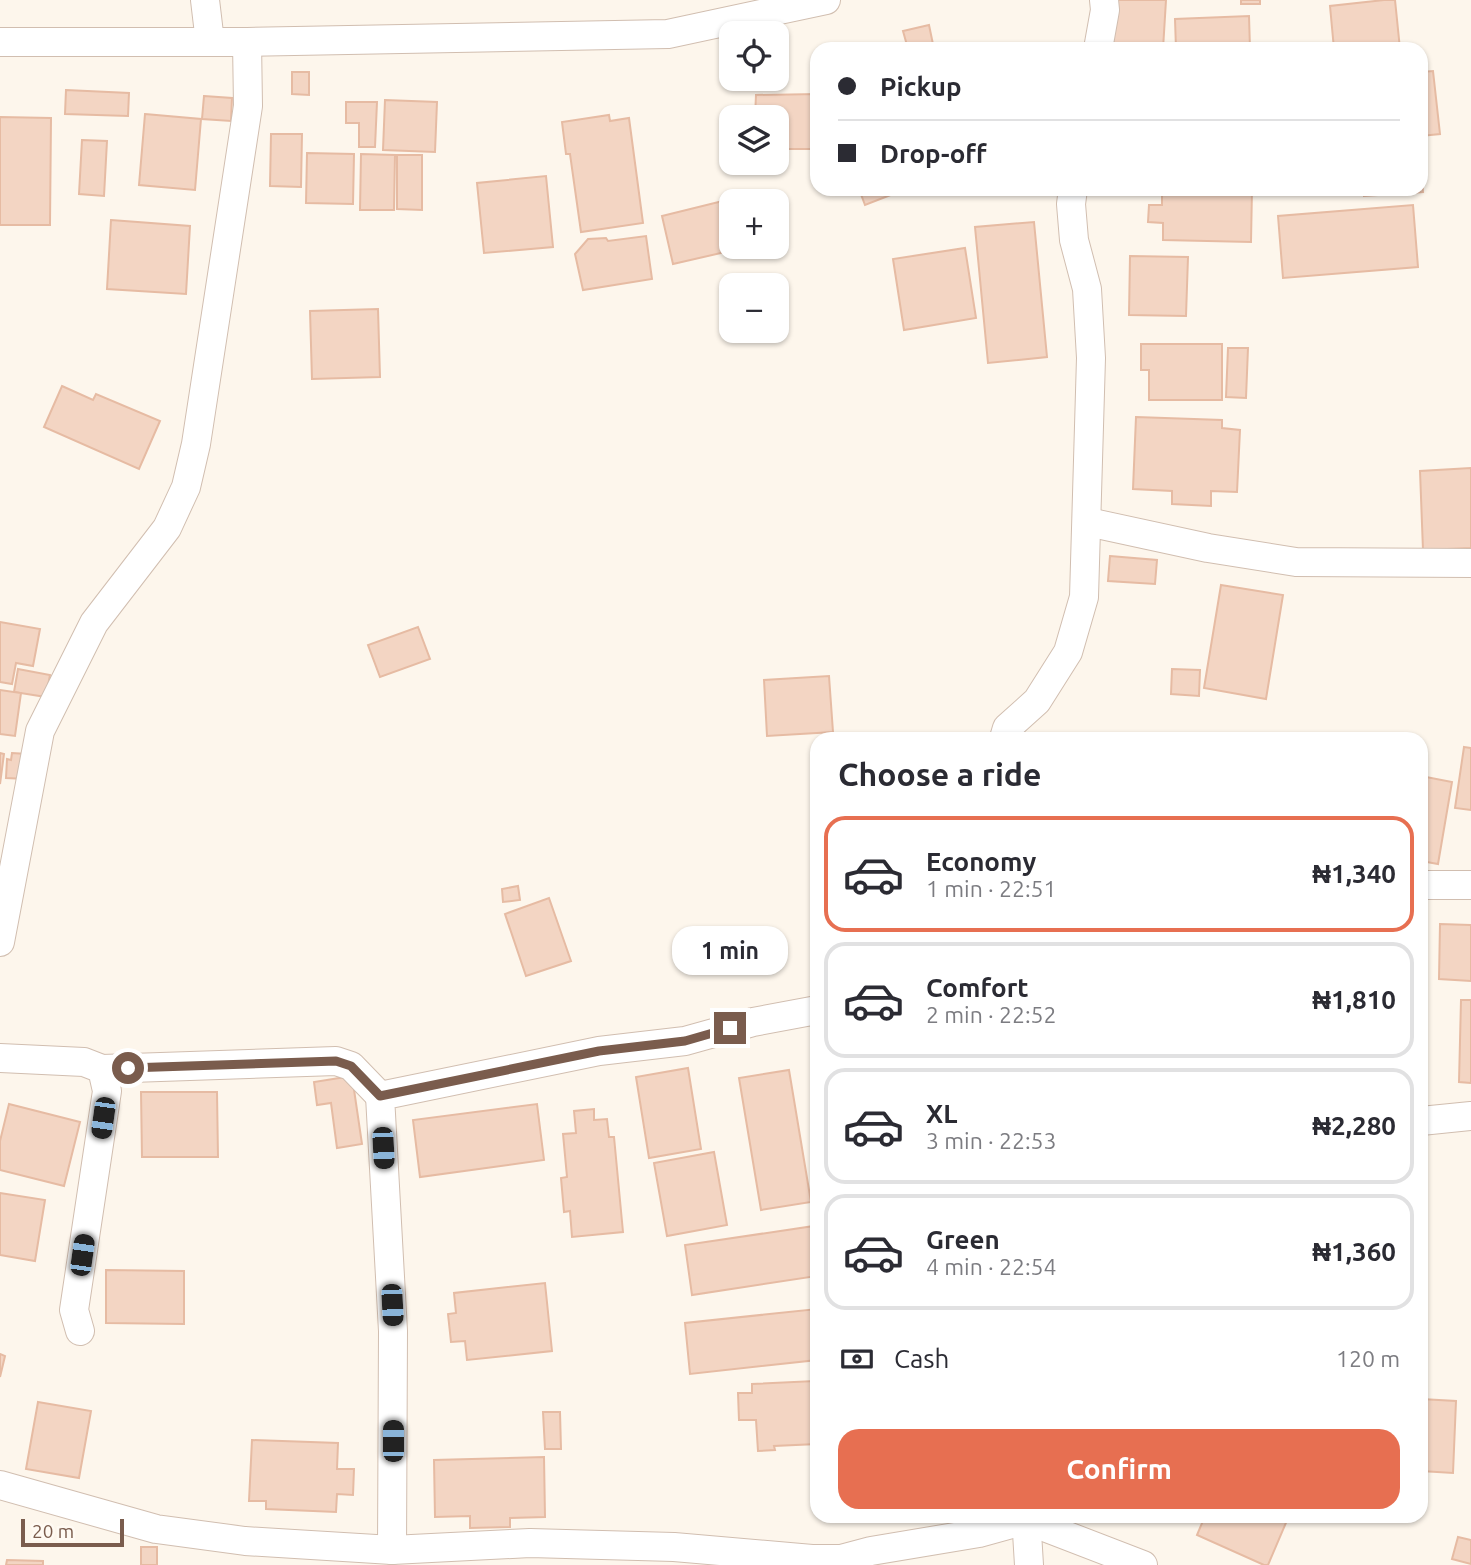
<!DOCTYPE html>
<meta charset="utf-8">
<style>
:root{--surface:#fff;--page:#f7f7f7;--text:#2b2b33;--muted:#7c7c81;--line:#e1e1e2;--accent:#e76f51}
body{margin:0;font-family:Ubuntu,sans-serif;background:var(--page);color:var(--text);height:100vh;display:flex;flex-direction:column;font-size:26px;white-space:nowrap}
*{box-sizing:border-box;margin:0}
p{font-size:23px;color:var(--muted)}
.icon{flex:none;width:38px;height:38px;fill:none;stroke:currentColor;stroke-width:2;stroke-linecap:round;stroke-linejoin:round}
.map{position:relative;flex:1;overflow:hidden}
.side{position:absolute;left:810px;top:732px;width:618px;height:791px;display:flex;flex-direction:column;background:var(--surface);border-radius:21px;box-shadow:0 2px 5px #0004}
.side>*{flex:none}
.top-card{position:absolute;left:810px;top:42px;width:618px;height:154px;border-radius:21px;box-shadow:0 2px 5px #0004;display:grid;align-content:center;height:154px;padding:0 28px;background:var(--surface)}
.buttons{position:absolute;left:719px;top:21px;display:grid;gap:14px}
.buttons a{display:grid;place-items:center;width:70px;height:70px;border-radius:14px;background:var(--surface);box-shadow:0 2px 5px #0004;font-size:35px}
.scale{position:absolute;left:21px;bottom:18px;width:103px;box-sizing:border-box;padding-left:7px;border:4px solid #7a5c4d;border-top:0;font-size:19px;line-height:24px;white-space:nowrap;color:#7a5c4d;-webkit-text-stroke:5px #fffaf3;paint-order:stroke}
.end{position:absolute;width:32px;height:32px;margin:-16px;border:9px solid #7a5c4d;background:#fff;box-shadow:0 0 0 4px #fff}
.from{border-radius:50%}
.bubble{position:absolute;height:49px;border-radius:21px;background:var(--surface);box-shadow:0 2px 5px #0004;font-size:23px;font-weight:700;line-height:49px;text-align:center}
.car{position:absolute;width:21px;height:42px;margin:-21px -10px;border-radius:9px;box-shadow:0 0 5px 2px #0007;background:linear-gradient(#222 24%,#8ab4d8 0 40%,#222 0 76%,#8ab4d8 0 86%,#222 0)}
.top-card b{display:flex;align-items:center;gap:24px;height:66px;font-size:26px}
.top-card b+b{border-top:2px solid var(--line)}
.top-card i{width:18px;height:18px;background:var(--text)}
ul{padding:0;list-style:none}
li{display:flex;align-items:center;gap:21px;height:116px;margin:0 14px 10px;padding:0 14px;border:4px solid var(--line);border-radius:21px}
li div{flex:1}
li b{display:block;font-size:26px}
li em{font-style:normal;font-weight:700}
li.active{border-color:var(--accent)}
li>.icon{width:63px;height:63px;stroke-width:1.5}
h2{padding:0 28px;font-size:32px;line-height:84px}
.pay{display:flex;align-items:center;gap:18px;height:77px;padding:0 28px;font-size:26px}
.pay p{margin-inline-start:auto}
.primary-button{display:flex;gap:14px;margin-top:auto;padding:14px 28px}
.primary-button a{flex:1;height:80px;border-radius:21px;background:var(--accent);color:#fff;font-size:28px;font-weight:700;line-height:80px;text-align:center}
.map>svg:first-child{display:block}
</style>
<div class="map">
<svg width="1471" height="1565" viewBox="0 0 1471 1565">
<rect width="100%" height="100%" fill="#fdf6ec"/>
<g fill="#f3d5c3" stroke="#e6bba3" stroke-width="2">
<polygon points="1115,0 1166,0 1163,49 1112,49"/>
<rect x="1241" y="0" width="19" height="4"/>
<polygon points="1384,0 1395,0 1400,49 1334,49 1330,6"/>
<polygon points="1249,16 1250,49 1176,49 1175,19"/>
<polygon points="929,25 934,49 908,49 903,31"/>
<polygon points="1433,71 1440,134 1421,136 1421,72"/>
<polygon points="292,72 309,72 309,95 292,94"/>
<polygon points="66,90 129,93 128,116 65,114"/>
<polygon points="817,94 817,149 777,149 777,117 755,117 756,95"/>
<polygon points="204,96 232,98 231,121 202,119"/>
<polygon points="385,100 437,102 435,152 383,150"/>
<polygon points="346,102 377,102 375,147 359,147 359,123 346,123"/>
<polygon points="145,114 201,119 195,190 139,185"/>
<polygon points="609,115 610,121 629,118 643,223 581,232 570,154 566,154 562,122"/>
<polygon points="0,117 51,118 50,225 0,225"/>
<polygon points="271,134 302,134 301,187 270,186"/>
<polygon points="82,140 107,141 104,196 79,194"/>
<polygon points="307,153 354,154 353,204 306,203"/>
<polygon points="361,154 395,155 394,210 360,210"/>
<polygon points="397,155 422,155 422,210 397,209"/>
<polygon points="1421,165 1423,192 1364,196 1364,189 1421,189"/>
<polygon points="546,176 553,247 484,253 477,183"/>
<polygon points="859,189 906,189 865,205"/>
<polygon points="1162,189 1252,189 1251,242 1163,240 1163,223 1148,222 1149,205 1162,205"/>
<polygon points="743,196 744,201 732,201 732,247 747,247 673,264 662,216"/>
<polygon points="1413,205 1418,267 1283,278 1278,216"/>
<polygon points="111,220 190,226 186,294 107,289"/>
<polygon points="1034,222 1047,357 988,363 975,227"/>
<polygon points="646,236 652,279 583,290 575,254 588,239 606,238 608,241"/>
<polygon points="965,248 976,318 904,330 893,259"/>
<polygon points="1130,256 1188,257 1186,316 1129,315"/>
<polygon points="378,309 380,377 312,379 310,311"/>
<polygon points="1141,344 1222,344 1222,400 1149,400 1149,370 1141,370"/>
<polygon points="1228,348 1248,348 1246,398 1226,397"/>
<polygon points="62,386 93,400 96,394 160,421 139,469 44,427"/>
<polygon points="1136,417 1222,420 1222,428 1240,430 1237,492 1211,491 1211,506 1172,504 1172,491 1133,489"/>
<polygon points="1471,468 1471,548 1423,550 1420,471"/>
<polygon points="1110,556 1157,560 1155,584 1108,581"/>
<polygon points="1221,585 1283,595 1266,699 1204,688"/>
<polygon points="0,622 40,629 33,666 16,663 12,684 0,682"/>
<polygon points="418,627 430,659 380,677 368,645"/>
<polygon points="18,669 50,675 46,697 14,692"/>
<polygon points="1172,669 1200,670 1199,696 1171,694"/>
<polygon points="829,676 833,732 767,736 764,680"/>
<polygon points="0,690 21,693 15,736 0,734"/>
<polygon points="1464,747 1471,748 1471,810 1455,808"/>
<polygon points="0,753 4,754 0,784"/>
<polygon points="12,753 27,754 26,779 6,778 7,759 11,760"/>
<polygon points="1421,776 1452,782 1438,864 1421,861"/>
<polygon points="518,886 520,900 503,902 502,889"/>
<polygon points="549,898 571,961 526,976 505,914"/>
<polygon points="1440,924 1471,925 1471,981 1439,979"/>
<polygon points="1461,1000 1471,1000 1471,1083 1459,1082"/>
<polygon points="688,1068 701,1149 649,1158 636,1077"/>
<polygon points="789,1070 811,1202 761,1210 739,1078"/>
<polygon points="352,1076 362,1144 337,1148 331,1103 317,1105 314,1082"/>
<polygon points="141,1092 217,1092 218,1157 142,1157"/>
<polygon points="9,1104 80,1122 64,1186 0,1170 0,1141"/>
<polygon points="537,1104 544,1160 420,1177 413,1120"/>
<polygon points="594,1109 594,1120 607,1119 609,1137 614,1137 623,1232 572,1237 570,1211 564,1212 561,1178 567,1177 563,1134 576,1133 574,1111"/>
<polygon points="714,1152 727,1225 667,1236 654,1163"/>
<polygon points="0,1193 45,1200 35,1261 0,1255"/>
<polygon points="814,1226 817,1251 817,1276 692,1295 685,1245"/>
<polygon points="106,1270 184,1271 184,1324 106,1323"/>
<polygon points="545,1283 552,1351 467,1360 465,1341 451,1342 448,1314 456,1313 454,1293"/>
<polygon points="817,1309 817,1360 690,1374 685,1323"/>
<polygon points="0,1354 5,1356 0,1377"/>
<polygon points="815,1381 817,1385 817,1444 774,1446 775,1450 758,1451 756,1420 739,1420 738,1393 752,1393 752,1384"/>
<polygon points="1421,1399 1456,1401 1453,1473 1421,1471"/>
<polygon points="38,1402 91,1411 79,1478 26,1469"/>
<polygon points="543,1412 560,1412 561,1449 545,1449"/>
<polygon points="252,1440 338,1443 337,1469 354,1469 353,1495 337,1494 336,1512 266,1509 266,1501 249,1501"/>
<polygon points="544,1457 545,1517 510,1518 510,1527 470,1528 470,1516 435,1517 434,1460"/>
<polygon points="1205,1516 1283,1516 1288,1518 1268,1565 1264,1565 1197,1535"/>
<polygon points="1458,1537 1471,1540 1471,1564 1452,1559"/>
<rect x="141" y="1547" width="16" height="18"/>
<polygon points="7,1560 43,1561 43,1565 6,1565"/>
</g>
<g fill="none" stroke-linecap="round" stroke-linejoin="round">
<defs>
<g id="street">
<polyline points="205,0 210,42"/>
<polyline points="0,42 247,42 668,34 826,0"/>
<polyline points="1098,49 1105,10 1104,0"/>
<polyline points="1088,522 1208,548 1296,562 1471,563"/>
<polyline points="1004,738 1007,728 1037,701 1068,652 1084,597 1091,358 1087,289 1074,240 1071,204 1073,189"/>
<polyline points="1421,885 1471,885"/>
<polyline points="0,942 40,731 94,623 167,528 186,487 196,444 248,106 247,42"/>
<polyline points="0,1058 84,1062 102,1069 107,1091 74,1310 80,1331"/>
<polyline points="102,1069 336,1061 351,1066 380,1096"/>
<polyline points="1421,1121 1471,1116"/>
<polyline points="0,1485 156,1529 245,1541 392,1550 530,1543 674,1547 812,1559 841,1559 871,1551 979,1533 1026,1520 1143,1565"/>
<polyline points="1026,1516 1029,1565"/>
<polyline points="392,1550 393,1331 380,1096 599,1051 685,1041 753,1022 817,1010"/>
</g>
</defs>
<use href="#street" stroke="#d1beb0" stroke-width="30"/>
<use href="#street" stroke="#fff" stroke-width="28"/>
</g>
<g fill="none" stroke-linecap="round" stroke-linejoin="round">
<polyline stroke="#7a5c4d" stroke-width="9" points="128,1068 336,1061 351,1066 380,1096 599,1051 685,1041 730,1028"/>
</g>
</svg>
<div class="buttons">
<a><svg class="icon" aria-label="locate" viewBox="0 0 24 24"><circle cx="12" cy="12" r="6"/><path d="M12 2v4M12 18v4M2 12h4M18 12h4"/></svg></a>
<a><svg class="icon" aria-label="layers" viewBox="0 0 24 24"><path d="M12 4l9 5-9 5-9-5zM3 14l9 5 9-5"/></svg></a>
<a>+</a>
<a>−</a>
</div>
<div class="scale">20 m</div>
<i class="end from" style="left:128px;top:1068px"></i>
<i class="end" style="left:730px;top:1028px"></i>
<div class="bubble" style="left:672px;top:926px;width:116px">1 min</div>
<i class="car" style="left:103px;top:1118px;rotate:188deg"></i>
<i class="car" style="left:383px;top:1148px;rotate:177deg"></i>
<i class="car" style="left:82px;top:1255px;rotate:8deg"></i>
<i class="car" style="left:392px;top:1305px;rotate:177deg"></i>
<i class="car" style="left:393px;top:1441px;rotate:0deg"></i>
<div class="top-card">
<b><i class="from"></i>Pickup</b>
<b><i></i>Drop-off</b>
</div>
<section class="side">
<h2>Choose a ride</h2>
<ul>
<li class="active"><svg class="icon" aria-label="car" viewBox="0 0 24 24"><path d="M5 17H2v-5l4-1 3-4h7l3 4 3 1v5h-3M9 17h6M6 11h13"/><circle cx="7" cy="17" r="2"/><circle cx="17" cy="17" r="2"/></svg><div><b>Economy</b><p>1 min · 22:51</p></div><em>₦1,340</em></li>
<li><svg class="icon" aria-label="car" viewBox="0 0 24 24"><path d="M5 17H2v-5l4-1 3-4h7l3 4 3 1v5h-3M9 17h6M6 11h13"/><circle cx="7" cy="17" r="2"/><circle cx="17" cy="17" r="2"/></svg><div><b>Comfort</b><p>2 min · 22:52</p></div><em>₦1,810</em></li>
<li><svg class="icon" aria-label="car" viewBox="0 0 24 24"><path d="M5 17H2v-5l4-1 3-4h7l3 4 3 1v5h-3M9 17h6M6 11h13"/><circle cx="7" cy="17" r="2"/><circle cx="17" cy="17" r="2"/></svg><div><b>XL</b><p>3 min · 22:53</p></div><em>₦2,280</em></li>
<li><svg class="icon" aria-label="car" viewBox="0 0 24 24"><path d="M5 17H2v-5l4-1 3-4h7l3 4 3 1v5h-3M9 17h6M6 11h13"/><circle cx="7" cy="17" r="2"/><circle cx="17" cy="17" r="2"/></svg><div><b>Green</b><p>4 min · 22:54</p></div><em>₦1,360</em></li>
</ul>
<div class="pay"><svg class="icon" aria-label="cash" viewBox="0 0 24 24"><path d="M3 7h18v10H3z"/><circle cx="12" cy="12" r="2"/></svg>Cash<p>120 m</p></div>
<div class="primary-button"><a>Confirm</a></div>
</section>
</div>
